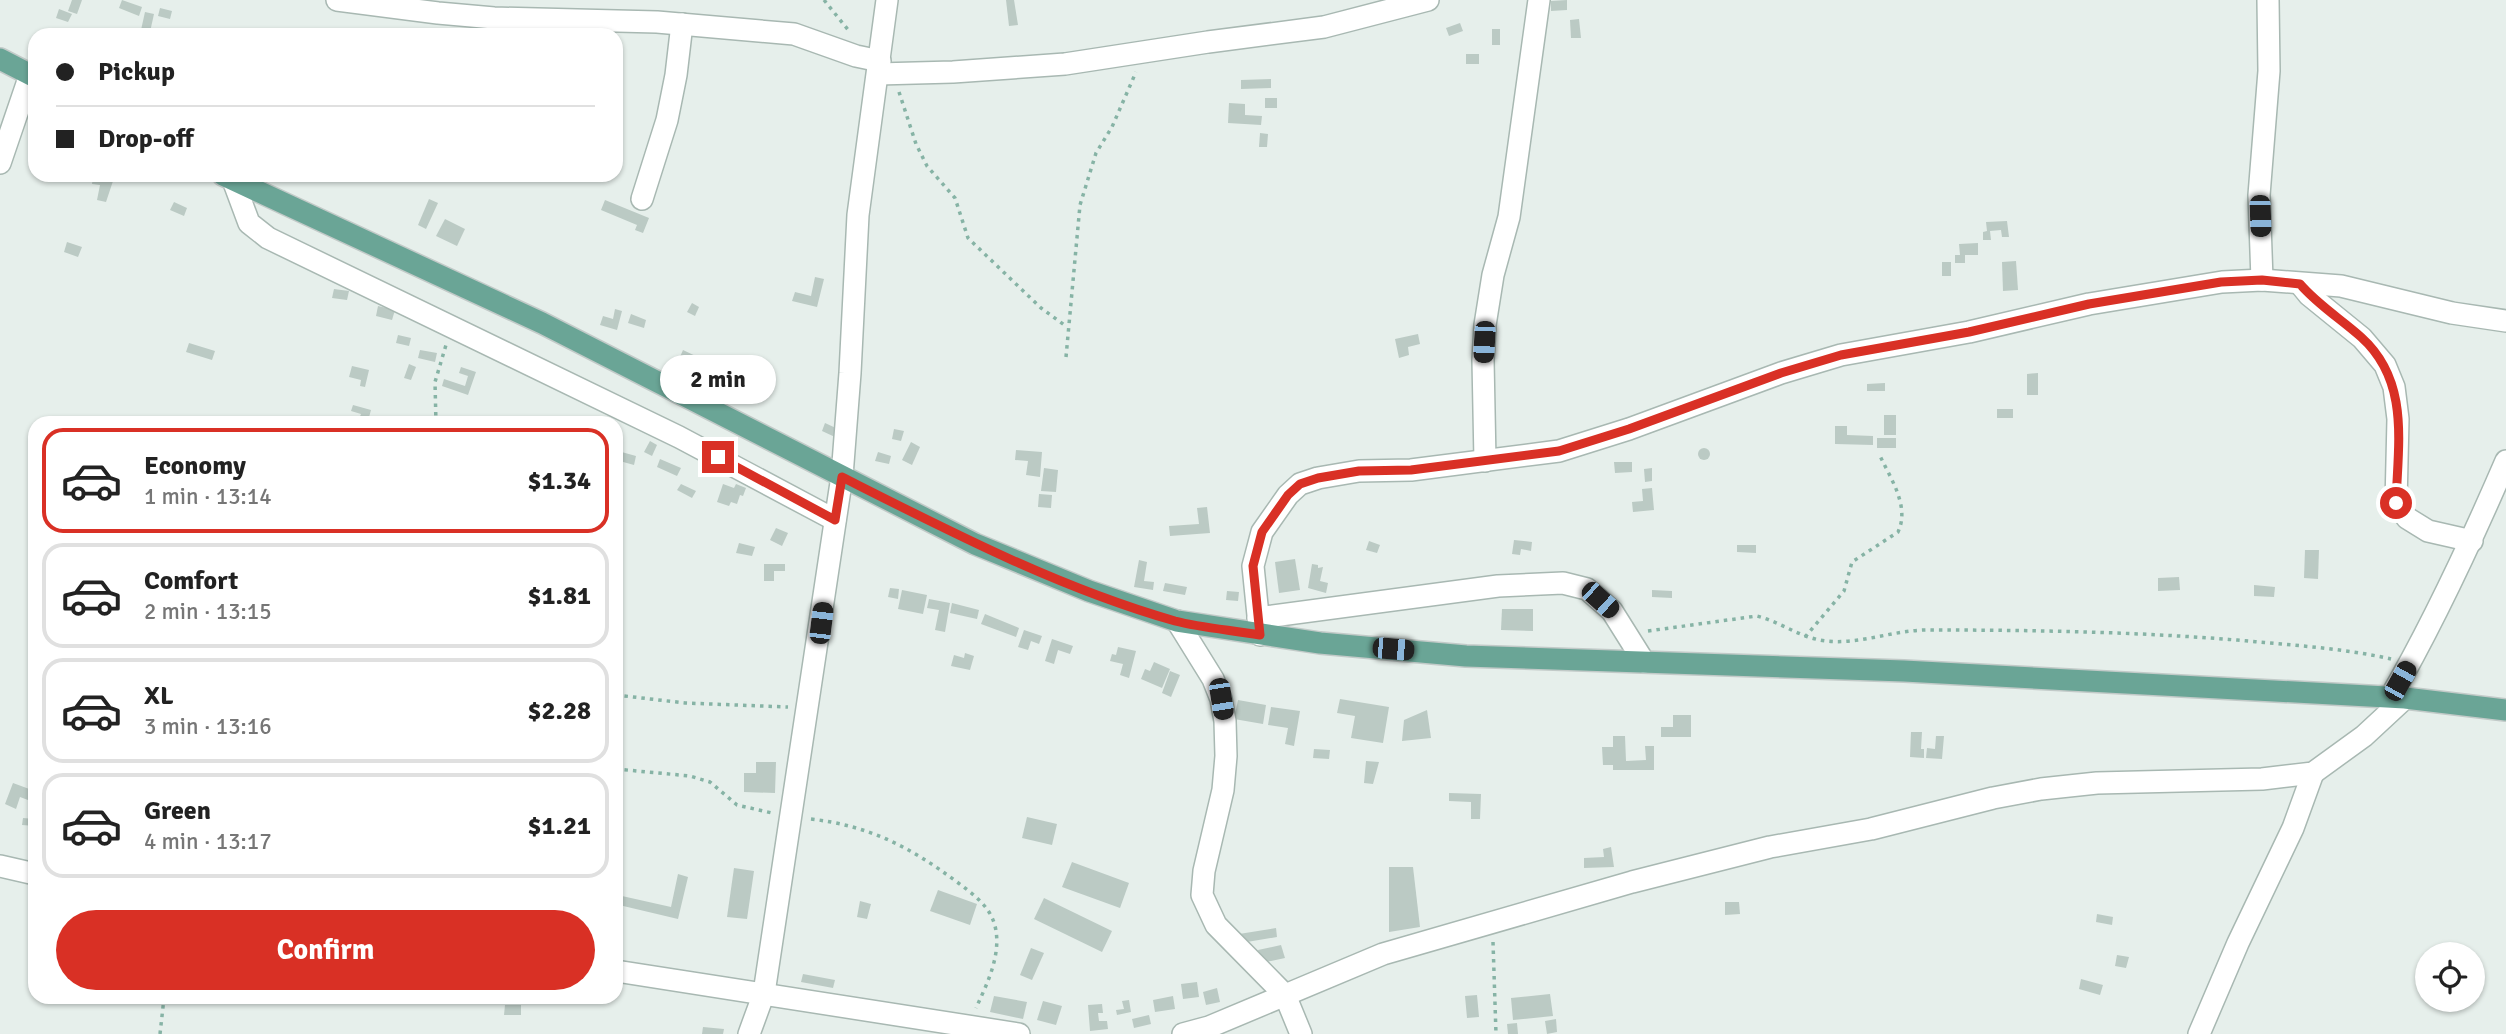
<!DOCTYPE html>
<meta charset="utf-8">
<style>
:root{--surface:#fff;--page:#f2f2f2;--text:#222;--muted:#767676;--line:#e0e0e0;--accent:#d93025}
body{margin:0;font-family:Signika,sans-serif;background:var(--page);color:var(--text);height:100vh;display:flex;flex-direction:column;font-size:26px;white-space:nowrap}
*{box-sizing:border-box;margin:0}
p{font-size:23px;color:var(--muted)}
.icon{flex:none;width:38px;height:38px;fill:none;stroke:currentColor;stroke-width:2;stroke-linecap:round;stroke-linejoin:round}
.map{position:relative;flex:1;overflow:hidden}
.sheet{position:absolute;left:28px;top:416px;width:595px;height:588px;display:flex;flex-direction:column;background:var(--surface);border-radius:21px;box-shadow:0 2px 5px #0004}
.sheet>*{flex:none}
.top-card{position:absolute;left:28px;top:28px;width:595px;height:154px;border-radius:21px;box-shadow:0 2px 5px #0004;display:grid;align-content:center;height:154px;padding:0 28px;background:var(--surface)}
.buttons{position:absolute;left:2415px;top:942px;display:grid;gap:14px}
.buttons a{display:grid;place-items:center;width:70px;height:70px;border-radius:50%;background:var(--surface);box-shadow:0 2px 5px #0004;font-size:35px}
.end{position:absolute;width:32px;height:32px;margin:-16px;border:9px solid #d93025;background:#fff;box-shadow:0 0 0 4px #fff}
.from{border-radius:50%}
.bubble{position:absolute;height:49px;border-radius:24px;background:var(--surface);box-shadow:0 2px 5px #0004;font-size:23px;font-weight:700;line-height:49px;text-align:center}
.car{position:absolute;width:21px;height:42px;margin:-21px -10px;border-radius:9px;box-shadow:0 0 5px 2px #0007;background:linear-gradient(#222 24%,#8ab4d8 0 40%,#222 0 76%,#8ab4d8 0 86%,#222 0)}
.top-card b{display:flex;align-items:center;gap:24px;height:66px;font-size:26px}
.top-card b+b{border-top:2px solid var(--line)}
.top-card i{width:18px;height:18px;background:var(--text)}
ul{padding:12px 0 0;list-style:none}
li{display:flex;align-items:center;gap:21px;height:105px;margin:0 14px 10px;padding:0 14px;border:4px solid var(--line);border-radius:21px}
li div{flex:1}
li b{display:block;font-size:26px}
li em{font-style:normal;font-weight:700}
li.current{border-color:var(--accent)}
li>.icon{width:63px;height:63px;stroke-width:1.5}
.cta{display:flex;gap:14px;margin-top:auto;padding:14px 28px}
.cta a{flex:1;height:80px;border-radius:42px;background:var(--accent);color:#fff;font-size:28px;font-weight:700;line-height:80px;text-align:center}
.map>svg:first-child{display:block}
</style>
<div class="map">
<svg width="2506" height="1034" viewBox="0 0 2506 1034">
<rect width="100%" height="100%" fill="#e6efeb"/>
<g fill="#bbcac4">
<polygon points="72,0 82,0 77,14 68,11"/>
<polygon points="122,0 142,7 139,16 119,8"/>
<polygon points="1006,0 1014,0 1018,25 1009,26"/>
<polygon points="1567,0 1567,10 1551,11 1551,1"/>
<polygon points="160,8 172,11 170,19 158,16"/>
<polygon points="59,9 72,14 68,22 56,18"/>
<polygon points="145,12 154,14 150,32 141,30"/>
<polygon points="1579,19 1581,38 1571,38 1570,20"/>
<polygon points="1460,23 1463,31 1449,36 1446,28"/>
<rect x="1492" y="29" width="8" height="16"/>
<rect x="1466" y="54" width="13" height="10"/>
<polygon points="1271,79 1271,88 1241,89 1241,80"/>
<rect x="1265" y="98" width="12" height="10"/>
<polygon points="1229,103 1245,104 1245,115 1262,116 1261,125 1228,123"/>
<polygon points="1260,133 1268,134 1267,147 1259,147"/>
<polygon points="93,177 113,181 106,202 97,200 100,185 92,184"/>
<polygon points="429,199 438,203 426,229 418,225"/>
<polygon points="605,200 649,218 643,233 635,230 637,225 601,210"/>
<polygon points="174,202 187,208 184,216 170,210"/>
<polygon points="445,219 465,229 457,246 436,236"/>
<polygon points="2007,221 2009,237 2002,237 2001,230 1990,231 1991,240 1983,240 1983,232 1987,231 1986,222"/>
<polygon points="67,242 82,247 78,257 64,252"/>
<polygon points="1978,243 1978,255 1965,255 1965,263 1955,263 1955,255 1960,255 1959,244"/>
<polygon points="2016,261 2018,290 2003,291 2002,262"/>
<rect x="1942" y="262" width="9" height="14"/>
<polygon points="815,277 824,279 817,307 792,301 795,292 811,296"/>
<polygon points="334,289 349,291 347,300 332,298"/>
<polygon points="692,303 699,307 695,316 687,312"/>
<polygon points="378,306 395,310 392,320 376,316"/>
<polygon points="615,309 622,311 617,330 600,325 603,316 613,319"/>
<polygon points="631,314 646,320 644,328 628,323"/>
<polygon points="1418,334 1420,344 1408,347 1409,355 1399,358 1395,339"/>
<polygon points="398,335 411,338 409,346 396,343"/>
<polygon points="189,343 215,351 212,360 186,352"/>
<polygon points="420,350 437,353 435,362 418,358"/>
<polygon points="683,350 704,360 700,369 679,359"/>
<polygon points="409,364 416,367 411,380 404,378"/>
<polygon points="352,366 369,370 365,387 360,386 361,380 349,377"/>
<polygon points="461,367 476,372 468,395 442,386 444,379 465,386 468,376 459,373"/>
<polygon points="721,370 738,378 736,384 718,376"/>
<polygon points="2038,373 2038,395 2027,395 2027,374"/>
<polygon points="1885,383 1885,391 1867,391 1867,384"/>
<polygon points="353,405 371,410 368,421 359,419 361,414 351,411"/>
<rect x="1997" y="409" width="16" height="9"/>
<rect x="1884" y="415" width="12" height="20"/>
<polygon points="825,423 838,429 835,437 822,431"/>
<polygon points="1835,426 1847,426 1847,435 1873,436 1873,445 1835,444"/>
<polygon points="894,429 904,431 901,441 892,439"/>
<rect x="1877" y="438" width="19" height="10"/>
<polygon points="650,441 657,445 652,456 644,452"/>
<polygon points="911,442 920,447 912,465 902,460"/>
<circle cx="1704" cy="454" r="6"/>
<polygon points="1016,450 1042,452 1040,477 1026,475 1028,461 1015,460"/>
<polygon points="618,451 636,456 634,465 616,460"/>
<polygon points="878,452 891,456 889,464 875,461"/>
<polygon points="660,459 681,468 677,476 657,467"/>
<polygon points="1614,462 1632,462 1632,472 1615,473"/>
<polygon points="1044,468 1058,470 1056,492 1041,491"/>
<polygon points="1652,468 1652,481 1645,482 1644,469"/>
<polygon points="681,484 696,491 692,498 677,490"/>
<polygon points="723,484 734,488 736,484 746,488 743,496 740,495 737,504 731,502 729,506 717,502"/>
<polygon points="1652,488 1654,510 1633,512 1632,502 1643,501 1642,489"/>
<polygon points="1039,494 1052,495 1051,508 1038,507"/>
<polygon points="1207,507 1210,533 1170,536 1169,526 1199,524 1197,508"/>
<polygon points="776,528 788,533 782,546 770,540"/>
<polygon points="1514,540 1532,542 1531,551 1521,549 1520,555 1512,554"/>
<polygon points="1369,541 1380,545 1377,553 1366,550"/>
<polygon points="739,543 755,547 752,556 736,553"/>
<polygon points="1737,545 1756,545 1756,553 1737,552"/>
<polygon points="2305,550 2319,550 2318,579 2304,578"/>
<polygon points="1295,559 1300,590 1279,593 1275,562"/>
<polygon points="1139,560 1147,562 1144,581 1154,582 1153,590 1134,587"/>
<polygon points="764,564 785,564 785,571 774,571 774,581 764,581"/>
<polygon points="1312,564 1318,565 1318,568 1323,567 1320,581 1328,583 1326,593 1308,588"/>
<polygon points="2179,577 2180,590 2158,591 2158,578"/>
<polygon points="1165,583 1187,587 1185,595 1163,591"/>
<polygon points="2254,585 2275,587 2274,597 2254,596"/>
<polygon points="890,588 899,589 898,599 888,597"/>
<polygon points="902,590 927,595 923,614 898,609"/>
<polygon points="1652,590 1672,591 1672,598 1652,597"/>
<polygon points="1227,591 1239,592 1238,601 1226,600"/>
<polygon points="929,599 950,603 945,632 935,630 939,610 927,608"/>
<polygon points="952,603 979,610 977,619 950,613"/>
<polygon points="1502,609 1533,609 1533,631 1501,630"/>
<polygon points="985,614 1019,628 1016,637 981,624"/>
<polygon points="1024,630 1042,636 1039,644 1031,641 1028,650 1018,647"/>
<polygon points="1052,639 1073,646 1070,654 1058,650 1054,664 1045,661"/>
<polygon points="1118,647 1136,651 1129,678 1120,675 1123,664 1110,661 1112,654 1116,655"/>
<polygon points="965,653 974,656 970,670 951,666 954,655 964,658"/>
<polygon points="1154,662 1170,669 1162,688 1141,679 1145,669 1150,671"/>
<polygon points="1170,671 1180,675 1171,697 1162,693"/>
<polygon points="1340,699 1389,707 1383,743 1351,738 1355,716 1337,713"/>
<polygon points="1238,700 1266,705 1263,724 1234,719"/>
<polygon points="1271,707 1300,711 1294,746 1285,744 1288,728 1268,725"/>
<polygon points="1427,710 1431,738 1402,741 1404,720"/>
<polygon points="1673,715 1691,715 1691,737 1661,737 1661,727 1673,727"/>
<polygon points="1911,732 1922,732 1921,749 1924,749 1924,758 1910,757"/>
<polygon points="1613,736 1625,736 1626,761 1646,760 1645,746 1654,746 1654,770 1613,770 1613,765 1603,765 1602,747 1613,747"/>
<polygon points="1936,736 1944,736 1942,759 1926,758 1927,748 1935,749"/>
<polygon points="1314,749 1330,750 1329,759 1313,758"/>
<polygon points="1366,761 1379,762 1373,784 1364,783"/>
<polygon points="756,762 776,762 775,793 744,792 744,773 756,773"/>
<polygon points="13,783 32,790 28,800 20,797 16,809 5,804"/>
<polygon points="1449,793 1481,794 1480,819 1471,819 1471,802 1449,801"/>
<polygon points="1027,817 1057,824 1052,845 1022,838"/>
<polygon points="23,818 35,819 35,826 22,825"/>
<polygon points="1611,847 1614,867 1584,868 1584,858 1604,857 1603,849"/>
<polygon points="1072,862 1129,883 1120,908 1062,887"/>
<polygon points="1389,867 1413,867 1420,927 1389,932"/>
<polygon points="734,868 754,871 747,919 727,917"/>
<polygon points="678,874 688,877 678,919 619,905 622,896 671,907"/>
<polygon points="938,890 977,904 970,925 930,911"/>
<polygon points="1044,898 1112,931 1102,952 1034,919"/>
<polygon points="860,901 871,904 867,919 857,917"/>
<polygon points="1725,902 1739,902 1740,914 1725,915"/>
<polygon points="2097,914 2113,917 2112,925 2096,922"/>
<polygon points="1276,928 1277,937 1241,943 1239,934"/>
<polygon points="1281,945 1285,958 1261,963 1258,950"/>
<polygon points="1031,948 1044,953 1032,980 1020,975"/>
<polygon points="2117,955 2129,957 2126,968 2115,966"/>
<polygon points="803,974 835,980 833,988 801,982"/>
<polygon points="2081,979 2103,985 2100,995 2079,989"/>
<polygon points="1197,982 1199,997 1183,999 1181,984"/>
<polygon points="1217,988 1220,1002 1206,1005 1203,992"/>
<polygon points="1550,994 1553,1016 1513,1020 1511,998"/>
<polygon points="1477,995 1479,1017 1467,1018 1465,996"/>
<polygon points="994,996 1027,1002 1023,1019 990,1012"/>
<polygon points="1173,996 1175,1009 1155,1012 1153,1000"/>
<polygon points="1129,1000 1131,1012 1117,1015 1116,1010 1124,1009 1122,1001"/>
<polygon points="1043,1001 1062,1006 1056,1025 1037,1020"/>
<polygon points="1102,1004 1103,1013 1098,1013 1099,1021 1107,1021 1108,1029 1090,1031 1088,1005"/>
<polygon points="505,1005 521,1005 521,1015 504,1015"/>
<polygon points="1149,1015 1151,1024 1134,1028 1132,1019"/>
<polygon points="1556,1019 1557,1032 1547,1034 1545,1021"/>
<polygon points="1517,1023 1518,1034 1508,1034 1507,1024"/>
<polygon points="703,1027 724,1029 723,1034 702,1034"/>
</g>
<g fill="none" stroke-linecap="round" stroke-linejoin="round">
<defs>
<g id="minor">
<polyline points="337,0 438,13 494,18 657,22 794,34 856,56 880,61"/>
<polyline points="878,74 953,72 1065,64 1208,42 1324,27 1428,0"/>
<polyline points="0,163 30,75"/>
<polyline points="233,180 249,223 268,238 679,437 835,520"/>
<polyline points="642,199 667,120 676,75 682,24"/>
<polyline points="2262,280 2259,195 2269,71 2268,0"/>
<polyline points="2300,284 2309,295 2362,338 2385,365 2394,387 2398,419 2396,503 2407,518 2428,531 2472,541"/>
<polyline points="1485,461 1483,360 1485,325 1493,275 1509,217 1539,0"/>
<polyline points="1258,618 1498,586 1563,583 1587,589 1612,611 1644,662"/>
<polyline points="1177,621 1213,679 1221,699 1225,721 1226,756 1223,790 1204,871 1202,895 1216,925 1285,995 1301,1034"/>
<polyline points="1260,635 1253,566 1262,532 1288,495 1300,484 1318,478 1359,471 1411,470 1559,451 1629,429 1781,373 1841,355 1969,332 2089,304 2222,282 2262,280 2341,286 2452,313 2506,321"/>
<path d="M2390,698C2434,622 2471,542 2506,461"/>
<polyline points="0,866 35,874"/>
<polyline points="616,971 1019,1034"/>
<polyline points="749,1034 764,993 842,476 850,373 858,215 887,0"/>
<polyline points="1183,1034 1209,1027 1383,954 1632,882 1770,847 1871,829 1993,798 2041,789 2097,783 2262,779 2313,773 2364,736 2405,698"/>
<polyline points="2199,1034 2238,943 2293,828 2313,773"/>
</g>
<g id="major">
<polyline points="0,59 35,77"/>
<polyline points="223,175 542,323 975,544 1089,591 1177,621 1320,643 1466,656 1904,671 2405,698 2506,710"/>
</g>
</defs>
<use href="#minor" stroke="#a8b8b2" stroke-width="24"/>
<use href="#major" stroke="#c2cac8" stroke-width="24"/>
<g stroke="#86b3a5" stroke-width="3.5" stroke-dasharray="3.5 5" stroke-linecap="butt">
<polyline points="824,0 849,31"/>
<polyline points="899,92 916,144 927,166 955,198 968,238 1041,308 1067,327"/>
<polyline points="1066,357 1080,205 1096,153 1112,127 1136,72"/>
<polyline points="436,424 435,382 446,345"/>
<path d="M1648,631L1757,616C1781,622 1800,638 1826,641C1861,645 1895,629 1931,630C2040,630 2150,632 2259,642C2303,646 2347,649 2391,659"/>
<path d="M1805,637L1844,591L1852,562L1898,532C1910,507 1891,479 1880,456"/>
<polyline points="616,695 685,703 788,707"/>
<polyline points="616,769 690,776 710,782 737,805 772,813"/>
<path d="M811,819C870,826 910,847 957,882C973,894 990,906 995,926C1002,954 987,984 976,1008"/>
<polyline points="1493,942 1496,1034"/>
<polyline points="160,1034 164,998"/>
</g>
<use href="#minor" stroke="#fff" stroke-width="21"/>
<use href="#major" stroke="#6aa596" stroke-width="21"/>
</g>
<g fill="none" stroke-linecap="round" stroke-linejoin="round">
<path stroke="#d93025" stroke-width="9" d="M718,457L835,520L842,477C949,531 1059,588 1175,621C1202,628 1232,630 1260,635L1253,566L1262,532L1288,495L1300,484L1318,478L1359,471L1411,470L1559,451L1629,429L1781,373L1841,355L1969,332L2089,304L2221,282L2262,280L2300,284C2318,305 2341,319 2361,337C2410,381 2398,443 2396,503"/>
</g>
</svg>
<div class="buttons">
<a><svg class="icon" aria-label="locate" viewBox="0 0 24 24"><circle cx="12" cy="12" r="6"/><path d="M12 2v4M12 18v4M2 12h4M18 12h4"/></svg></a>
</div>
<i class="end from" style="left:2396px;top:503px"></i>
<i class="end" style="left:718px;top:457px"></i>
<div class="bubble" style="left:660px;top:355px;width:116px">2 min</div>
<i class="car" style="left:2260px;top:216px;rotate:178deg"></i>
<i class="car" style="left:1484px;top:342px;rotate:183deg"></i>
<i class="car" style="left:1600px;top:600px;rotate:132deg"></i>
<i class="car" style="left:821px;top:623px;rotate:7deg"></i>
<i class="car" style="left:1393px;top:649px;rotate:95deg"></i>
<i class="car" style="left:2400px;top:681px;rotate:29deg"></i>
<i class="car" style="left:1221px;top:699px;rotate:171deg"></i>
<div class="top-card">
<b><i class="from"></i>Pickup</b>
<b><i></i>Drop-off</b>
</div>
<section class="sheet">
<ul>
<li class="current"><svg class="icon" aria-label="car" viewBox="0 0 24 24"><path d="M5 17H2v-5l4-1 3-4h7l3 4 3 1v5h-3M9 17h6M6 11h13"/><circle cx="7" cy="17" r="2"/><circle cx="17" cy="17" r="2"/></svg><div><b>Economy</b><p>1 min · 13:14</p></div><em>$1.34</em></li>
<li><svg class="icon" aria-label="car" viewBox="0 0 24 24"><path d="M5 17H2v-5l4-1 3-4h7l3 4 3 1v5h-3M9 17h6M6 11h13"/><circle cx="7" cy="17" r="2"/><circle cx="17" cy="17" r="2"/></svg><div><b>Comfort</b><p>2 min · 13:15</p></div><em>$1.81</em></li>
<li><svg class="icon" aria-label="car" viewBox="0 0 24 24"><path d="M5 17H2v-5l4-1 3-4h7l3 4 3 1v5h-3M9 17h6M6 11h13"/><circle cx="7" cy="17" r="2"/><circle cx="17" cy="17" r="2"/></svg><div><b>XL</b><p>3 min · 13:16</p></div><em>$2.28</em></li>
<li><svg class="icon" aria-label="car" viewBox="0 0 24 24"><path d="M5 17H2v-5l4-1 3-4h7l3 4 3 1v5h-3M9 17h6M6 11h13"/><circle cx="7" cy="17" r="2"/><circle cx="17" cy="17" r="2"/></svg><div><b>Green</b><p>4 min · 13:17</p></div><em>$1.21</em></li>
</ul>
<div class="cta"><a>Confirm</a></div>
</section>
</div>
